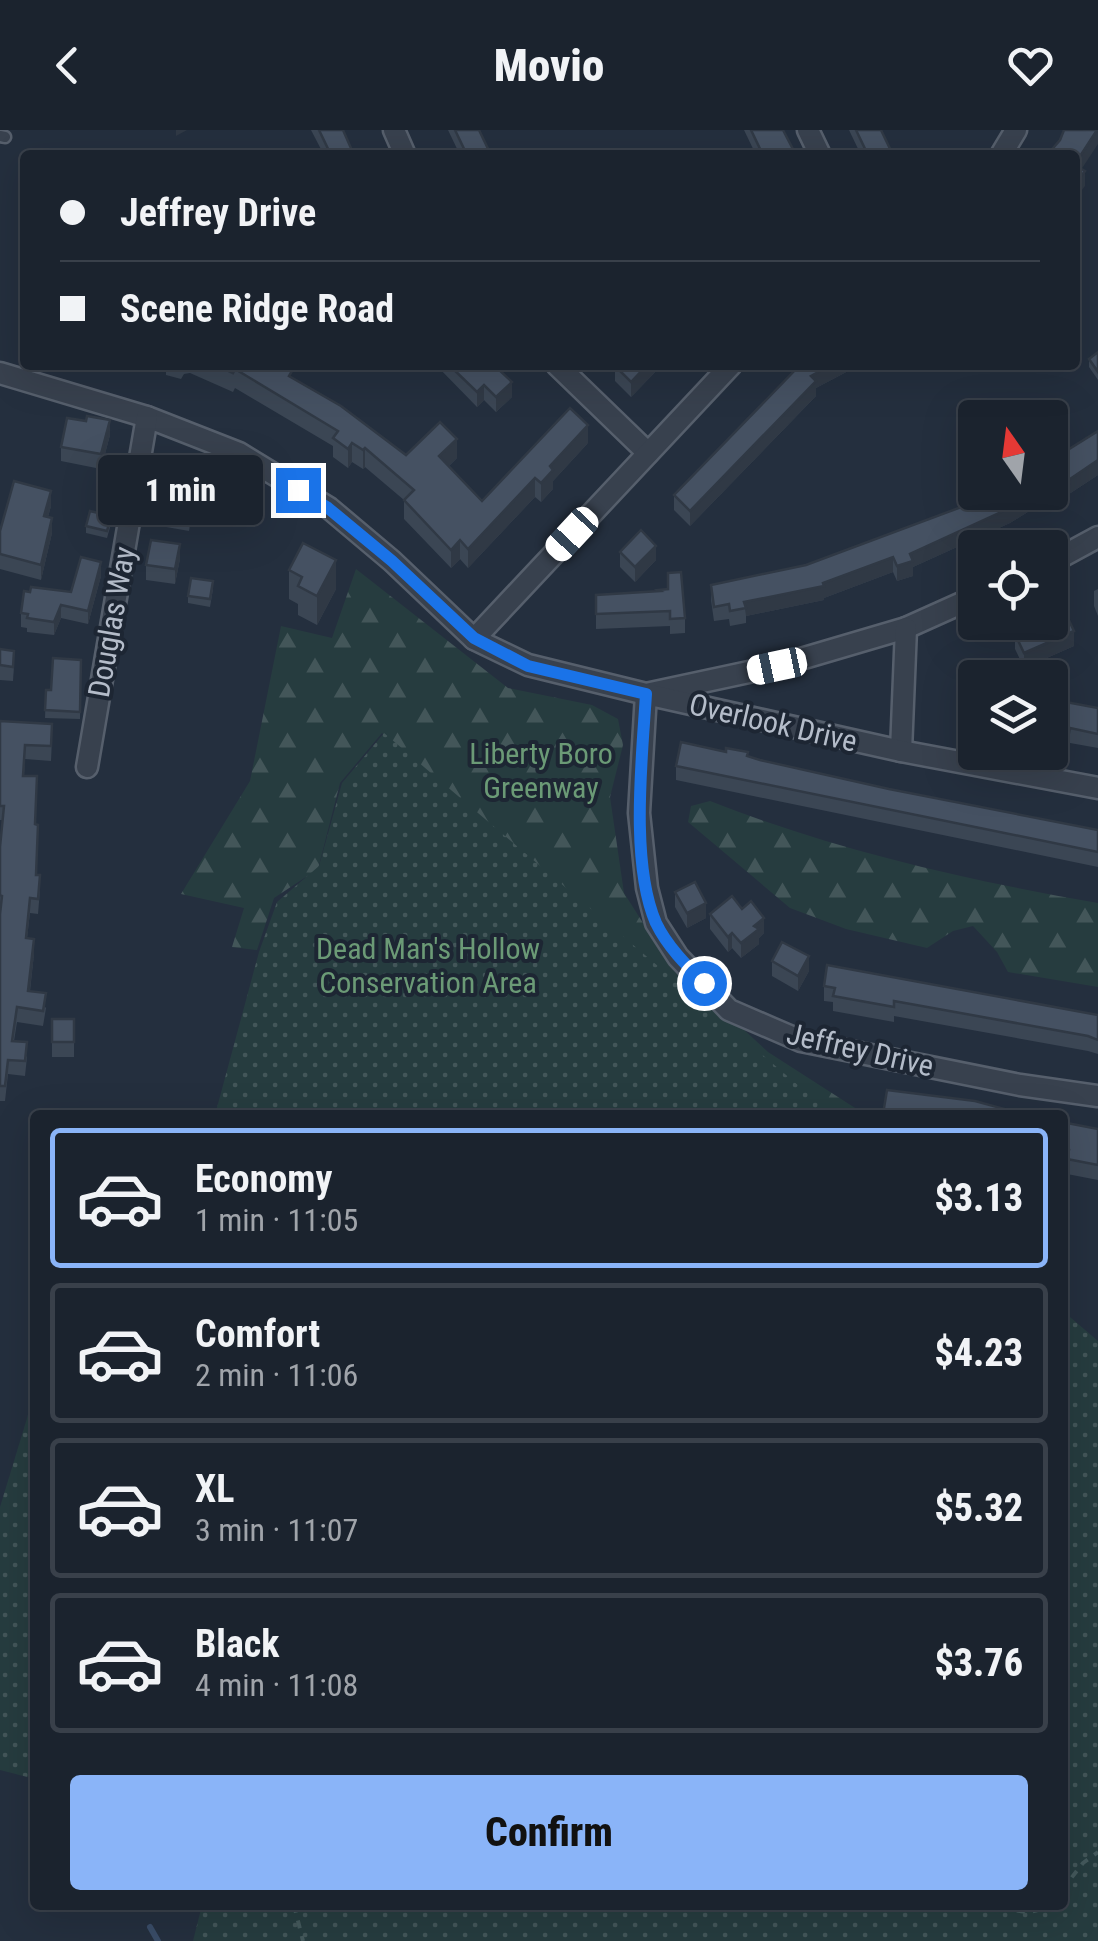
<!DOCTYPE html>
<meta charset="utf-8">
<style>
:root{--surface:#1b232e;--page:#282f3a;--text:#f1f3f6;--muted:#a0a4aa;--line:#39404a;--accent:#8ab4f8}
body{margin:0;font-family:"Roboto Condensed",sans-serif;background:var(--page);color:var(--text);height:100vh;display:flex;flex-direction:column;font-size:38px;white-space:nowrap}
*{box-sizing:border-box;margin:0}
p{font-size:32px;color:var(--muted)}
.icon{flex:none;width:55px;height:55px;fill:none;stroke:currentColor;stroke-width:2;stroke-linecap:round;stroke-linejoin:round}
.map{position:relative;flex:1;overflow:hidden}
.side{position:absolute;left:30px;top:980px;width:1038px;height:800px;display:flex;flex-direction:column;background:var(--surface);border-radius:10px;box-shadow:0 10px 40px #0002,0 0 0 2px var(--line)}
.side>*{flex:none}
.banner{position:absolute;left:20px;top:20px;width:1060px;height:220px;border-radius:10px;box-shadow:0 10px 40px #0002,0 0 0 2px var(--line);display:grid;align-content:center;height:220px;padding:0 40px;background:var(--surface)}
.needle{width:65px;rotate:346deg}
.buttons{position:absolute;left:958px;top:270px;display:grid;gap:20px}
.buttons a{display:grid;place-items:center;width:110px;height:110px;border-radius:10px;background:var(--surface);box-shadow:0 10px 40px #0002,0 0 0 2px var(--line);font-size:50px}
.end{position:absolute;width:45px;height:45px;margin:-22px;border:12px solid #1a73e8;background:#fff;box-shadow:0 0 0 5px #fff}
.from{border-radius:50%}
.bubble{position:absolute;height:70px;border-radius:10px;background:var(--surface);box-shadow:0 10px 40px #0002,0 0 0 2px var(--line);font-size:32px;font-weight:800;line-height:70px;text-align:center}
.car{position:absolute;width:30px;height:60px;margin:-30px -15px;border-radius:12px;box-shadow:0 0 8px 2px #0007;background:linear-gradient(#fff 24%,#345 0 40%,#fff 0 76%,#345 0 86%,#fff 0)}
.banner b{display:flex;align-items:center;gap:35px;height:95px;font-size:38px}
.banner b+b{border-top:2px solid var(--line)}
.banner i{width:25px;height:25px;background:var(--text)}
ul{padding:18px 0 0;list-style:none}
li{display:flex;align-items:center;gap:30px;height:140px;margin:0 20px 15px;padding:0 20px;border:5px solid var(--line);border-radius:10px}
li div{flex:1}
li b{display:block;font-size:38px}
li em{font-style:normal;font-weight:800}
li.current{border-color:var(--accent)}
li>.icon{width:90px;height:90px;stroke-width:1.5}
.action{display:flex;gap:20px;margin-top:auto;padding:20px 40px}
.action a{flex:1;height:115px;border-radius:10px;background:var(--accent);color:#111;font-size:40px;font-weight:800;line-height:115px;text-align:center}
header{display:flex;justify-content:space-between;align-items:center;height:130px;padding:0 40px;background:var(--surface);font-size:45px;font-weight:800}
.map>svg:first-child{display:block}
</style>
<header><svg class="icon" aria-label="back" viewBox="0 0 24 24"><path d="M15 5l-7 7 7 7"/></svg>Movio<svg class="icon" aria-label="heart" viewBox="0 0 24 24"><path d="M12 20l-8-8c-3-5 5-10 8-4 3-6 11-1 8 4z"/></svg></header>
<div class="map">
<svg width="1098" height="1811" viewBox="0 0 1098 1811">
<defs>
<pattern id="forest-firs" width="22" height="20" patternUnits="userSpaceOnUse" patternTransform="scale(2.5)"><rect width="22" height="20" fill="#263c3f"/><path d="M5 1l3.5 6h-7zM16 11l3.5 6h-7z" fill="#435659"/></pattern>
<pattern id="park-dots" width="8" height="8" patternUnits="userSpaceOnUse" patternTransform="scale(2.5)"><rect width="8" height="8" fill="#263c3f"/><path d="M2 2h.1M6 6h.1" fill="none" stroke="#435659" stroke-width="1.8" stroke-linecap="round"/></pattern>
</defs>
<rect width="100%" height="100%" fill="#242f3e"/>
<g fill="url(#forest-firs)">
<polygon points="356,439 508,558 592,575 618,589 623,615 610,667 624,763 664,826 768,922 866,985 827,985 382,603 340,653 318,739 274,768 257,820 232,817 244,778 181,764 250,651 281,496 332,508"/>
<path d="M710,671C835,720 966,750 1098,773V857L1008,842L997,822L973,796L953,801L927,818L846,799L790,778L688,692L691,676Z"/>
</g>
<g fill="url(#park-dots)">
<polygon points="384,603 833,985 215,985 259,822 277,772 319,736 342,653"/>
<polygon points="1063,1181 1098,1211 1098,1811 193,1811 202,1775 1062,1775"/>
<polygon points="35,1262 35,1649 0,1640 0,1377"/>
</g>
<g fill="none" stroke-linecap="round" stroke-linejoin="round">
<polyline stroke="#394c67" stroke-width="6" points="150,1797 158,1811"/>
<defs>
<polyline id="lane" points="0,6 5,7"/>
<g id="street">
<polyline points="394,0 405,25"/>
<polyline points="808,0 820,25"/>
<polyline points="1001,25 1016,0"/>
<polyline points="557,235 648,323"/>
<polyline points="0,243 147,287 239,323 329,378 392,431 474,509 528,535 646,564 777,536 906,498 975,467"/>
<polyline points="1050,433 1098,407"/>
<polyline points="474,509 731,235"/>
<polyline points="901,621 906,498"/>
<polyline points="87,637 147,287"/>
<polyline points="1098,658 901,621 646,564 639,683 647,758 656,793 678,827 729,880 801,911 1020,955 1098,966"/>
</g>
</defs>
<use href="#lane" stroke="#565f6c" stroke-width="15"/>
<use href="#street" stroke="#565f6c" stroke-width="25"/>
<g stroke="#44595c" stroke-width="4" stroke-dasharray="8 8" stroke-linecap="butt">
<polyline points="688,985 695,980 709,985"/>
<polyline points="1062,1760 1083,1733 1098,1722"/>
<polyline points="294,1775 303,1811"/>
<path d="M1002,1775C1015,1782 1034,1786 1046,1775"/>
</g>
<use href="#lane" stroke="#38414e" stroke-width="10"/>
<use href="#street" stroke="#38414e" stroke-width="20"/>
</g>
<g fill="#3b4654">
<polygon points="311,0 343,0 354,25 324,25"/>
<polygon points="448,0 479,0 491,25 460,25"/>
<polygon points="744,0 783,0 796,25 756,25"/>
<polygon points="849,0 881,0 893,25 861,25"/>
<polygon points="1098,222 1098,250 1089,237 1089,229"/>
<polygon points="158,235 281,235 292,248 406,325 457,328 449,336 482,371 588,313 553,351 553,359 541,372 535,367 468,438 460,429 451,438 404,389 404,370 365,337 363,339 352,332 348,338 333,327 333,316 235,258 233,262 190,243 184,244 181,249 166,245 166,239 158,237"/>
<polygon points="436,235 494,235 512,267 496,282 484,270 477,277"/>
<polygon points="662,235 631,267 615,251 615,236"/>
<polygon points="800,235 852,236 852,239 816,258 816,266 690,396 674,380 674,365"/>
<polygon points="1098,301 1098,345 1069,364 1069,369 1055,378 1049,369 1010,393 913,437 913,446 897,451 893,442 824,468 824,470 746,486 746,493 730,496 729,489 714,491 711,470 711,455 806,435 964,376 988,362 1050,362 1050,331"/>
<polygon points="110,305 101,339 61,331 61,317"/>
<polygon points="51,376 48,387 52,403 41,450 0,439 0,401"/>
<polygon points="149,379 193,380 189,401 149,394"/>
<polygon points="111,394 107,408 86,403 86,396"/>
<polygon points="620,422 656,430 635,452 620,437"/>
<polygon points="180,429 175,454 146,450 146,435"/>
<polygon points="289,440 336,459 317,495 298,485 298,474 289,469"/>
<polygon points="668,443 685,488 685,503 670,504 670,496 596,499 596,465 658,462 658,460 668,459"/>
<polygon points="101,446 88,494 61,488 54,505 27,502 27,498 21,497 21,483 30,462 71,462"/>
<polygon points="213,459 210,477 188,473 188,466"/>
<polygon points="1098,459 1098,486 1094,476 1094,461"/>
<polygon points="1036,492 1050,492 1074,516 1024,538 1015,519 1015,504 1036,495"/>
<polygon points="0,519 14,536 13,551 0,550"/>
<polygon points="81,530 80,589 45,588 46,560 51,560"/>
<polygon points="975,548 975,578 958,577 958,562"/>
<polygon points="1050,569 1098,578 1098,618 1070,613 1069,618 1050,615"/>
<polygon points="0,591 52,609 51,631 25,629 24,646 35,694 37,745 40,760 38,784 30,783 27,808 34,824 30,861 46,878 43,896 17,892 14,911 27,927 25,946 8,944 5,971 0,971 0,717 3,690 0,690"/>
<polygon points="726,622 889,659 1098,700 1098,737 676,650 676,636"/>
<polygon points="675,762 706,788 687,798 675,777"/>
<polygon points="710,784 764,803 759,808 759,814 741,828 732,818 728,822 710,799"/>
<polygon points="772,831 809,841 798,861 772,846"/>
<polygon points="824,856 1098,885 1098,924 1088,921 894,886 894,892 833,881 833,872 824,871"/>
<rect x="52" y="889" width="22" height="38"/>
<polygon points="1062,992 1098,999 1098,1050 1067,1044 1067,1034 1062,1032"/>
</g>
<g fill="#303945">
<polygon points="176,0 187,0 176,6"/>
<polygon points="1098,0 1098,14 1075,49 1075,34"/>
<polygon points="1085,41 1085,56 1075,69 1075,54"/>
<polygon points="647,235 662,235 631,267 631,252"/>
<polygon points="831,235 854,235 852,236 852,239 816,258 816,266 690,396 690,381 811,246"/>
<polygon points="512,252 512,267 496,282 496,267"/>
<polygon points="484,255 484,270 477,277 477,262"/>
<polygon points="110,290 110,305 101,339 101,324"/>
<polygon points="588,295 588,313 553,351 553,359 541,372 541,353 550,336"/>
<polygon points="457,309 457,328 439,345 439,326"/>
<polygon points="352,313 352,332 348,338 348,319"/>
<polygon points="365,318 365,337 363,339 363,320"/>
<polygon points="1098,330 1098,345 1069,364 1069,369 1055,378 1055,363 1067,351"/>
<polygon points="535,348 535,367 468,438 468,419"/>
<polygon points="51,361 51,376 44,401 44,386"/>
<polygon points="1036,362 1049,362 1049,369 1010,393 913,437 913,446 897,451 897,436 910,424"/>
<polygon points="193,366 193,380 189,401 189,386"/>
<polygon points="52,388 52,403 41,450 41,435"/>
<polygon points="460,410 460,429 451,438 451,420"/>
<polygon points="180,414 180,429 175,454 175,439"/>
<polygon points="656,416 656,430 635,452 635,437"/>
<polygon points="893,427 893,442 824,468 824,470 746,486 744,472 823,453"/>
<polygon points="336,430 336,459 317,495 317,466"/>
<polygon points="101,432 101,446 88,494 88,481"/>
<polygon points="61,475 61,488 54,505 54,492"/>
<polygon points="1074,501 1074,516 1024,538 1024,523"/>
<polygon points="706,773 706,788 687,798 687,783"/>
<polygon points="764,788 764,803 759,808 759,814 741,828 741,813 754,796"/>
<polygon points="732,803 732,818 728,822 728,807"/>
<polygon points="34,809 34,824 28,875 28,861"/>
<polygon points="809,826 809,841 798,861 798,846"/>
</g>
<g fill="#455162" stroke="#303945" stroke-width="2.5">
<polygon points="319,0 343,0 354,25 331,25"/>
<polygon points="455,0 479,0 491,25 467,25"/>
<polygon points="751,0 783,0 796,25 763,25"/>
<polygon points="856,0 881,0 893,25 868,25"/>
<polygon points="1064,0 1097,0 1075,34 1075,25 1047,25 1060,10"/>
<polygon points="1075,35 1085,41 1075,54"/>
<polygon points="1098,222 1098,242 1089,229"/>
<polygon points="216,235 281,235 292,241 289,246 341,276 406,325 440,292 457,309 439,326 482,371 570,278 588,295 550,336 553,340 541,353 535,348 468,419 460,410 451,420 404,370 414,360 365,318 363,320 352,313 348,319 333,308 338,301 235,239 233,243"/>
<polygon points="449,235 494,235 512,252 496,267 484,255 477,262"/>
<polygon points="616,235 647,235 631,252 615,236"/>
<polygon points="800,235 831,235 811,246 816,251 690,381 674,365"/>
<polygon points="87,286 110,290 101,324 61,317 67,288 86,291"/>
<polygon points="1098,301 1098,330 1067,351 1069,354 1055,363 1050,356 1050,331"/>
<polygon points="14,351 51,361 44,386 52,388 41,435 0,424 0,401"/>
<polygon points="152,358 193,366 189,386 149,379"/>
<polygon points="988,362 1036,362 1010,378 910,424 913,431 897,436 893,427 823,453 824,456 744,472 746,478 730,481 729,474 714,477 711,455 806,435 964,376"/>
<polygon points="90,381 111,386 107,401 86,396"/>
<polygon points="641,400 656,416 635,437 620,422"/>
<polygon points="151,410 180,414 175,439 146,435"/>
<polygon points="303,413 336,430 317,466 298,456 302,447 289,440"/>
<polygon points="81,427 101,432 88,481 61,475 54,492 27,488 28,484 21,483 24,461 30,462 31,457 71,462"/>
<polygon points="681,442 685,488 670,489 670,481 596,484 596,465 660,461 658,460 668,459 668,443"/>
<polygon points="191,448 213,451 210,469 188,466"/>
<polygon points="1052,479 1055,485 1064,480 1074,501 1024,523 1015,504 1039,494 1039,492 1050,492 1050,480"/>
<polygon points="0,519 14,521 13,537 0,535"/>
<polygon points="53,528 81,530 80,582 45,580 46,560 51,560"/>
<polygon points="960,535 981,536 980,548 975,548 975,563 958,562"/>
<polygon points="1050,569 1098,578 1098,604 1070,598 1069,603 1050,600"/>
<polygon points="0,591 52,594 51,616 25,615 23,646 37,646 35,694 38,695 36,745 40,745 38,769 30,768 26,808 34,809 28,861 46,863 43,881 17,877 12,911 27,912 25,931 8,930 5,956 0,956 0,784 2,766 0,765 0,717 4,676 0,676"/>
<polygon points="681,612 726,622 726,618 748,622 747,626 760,630 889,659 1098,700 1098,722 676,636"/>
<polygon points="695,752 706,773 687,783 675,762"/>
<polygon points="732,766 742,779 751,771 764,788 754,796 759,799 741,813 732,803 728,807 710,784"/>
<polygon points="782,812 809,826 798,846 772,831"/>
<polygon points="827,835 1098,885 1098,910 1088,906 894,871 894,877 833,866 835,858 824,856"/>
<rect x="52" y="889" width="22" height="23"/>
<polygon points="887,960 975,971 1026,985 889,985 883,984"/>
<polygon points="1062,992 1098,999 1098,1035 1067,1029 1069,1020 1062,1018"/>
</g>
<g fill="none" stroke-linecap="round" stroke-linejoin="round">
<path stroke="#1a73e8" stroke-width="12" d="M298,360L328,378L392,431L474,508L528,536L646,564C642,628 630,733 656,793C667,816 686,835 704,853"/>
</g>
<g text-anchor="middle" stroke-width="8" stroke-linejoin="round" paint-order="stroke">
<g font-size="30" fill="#b4bcc9" stroke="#1d2633">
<text transform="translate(112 492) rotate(-80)" y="10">Douglas Way</text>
<text transform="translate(773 593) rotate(13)" y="10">Overlook Drive</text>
<text transform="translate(860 920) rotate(13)" y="10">Jeffrey Drive</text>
</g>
<g font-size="30" fill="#6b9a76" stroke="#1d2633">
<text x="541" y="634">Liberty Boro<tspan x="541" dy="34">Greenway</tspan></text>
<text x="428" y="829">Dead Man's Hollow<tspan x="428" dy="34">Conservation Area</tspan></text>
</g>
</g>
</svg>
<div class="buttons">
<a><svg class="needle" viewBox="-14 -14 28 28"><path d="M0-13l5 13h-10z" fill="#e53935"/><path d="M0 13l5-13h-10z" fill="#a0a4aa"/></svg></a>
<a><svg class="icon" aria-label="locate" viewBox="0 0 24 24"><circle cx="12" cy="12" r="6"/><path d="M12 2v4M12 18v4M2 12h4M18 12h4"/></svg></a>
<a><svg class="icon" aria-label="layers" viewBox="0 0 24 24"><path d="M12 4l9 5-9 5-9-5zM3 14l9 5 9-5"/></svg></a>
</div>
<i class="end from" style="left:704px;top:853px"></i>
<i class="end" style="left:298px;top:360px"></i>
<div class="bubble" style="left:98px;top:325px;width:165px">1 min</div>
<i class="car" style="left:572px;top:404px;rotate:223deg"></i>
<i class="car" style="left:777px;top:536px;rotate:258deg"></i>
<div class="banner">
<b><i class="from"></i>Jeffrey Drive</b>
<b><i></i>Scene Ridge Road</b>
</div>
<section class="side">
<ul>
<li class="current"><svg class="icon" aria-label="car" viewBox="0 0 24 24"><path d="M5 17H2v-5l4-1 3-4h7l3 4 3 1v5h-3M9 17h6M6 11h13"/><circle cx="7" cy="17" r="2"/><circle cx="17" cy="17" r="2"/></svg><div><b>Economy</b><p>1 min · 11:05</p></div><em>$3.13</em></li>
<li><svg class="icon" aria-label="car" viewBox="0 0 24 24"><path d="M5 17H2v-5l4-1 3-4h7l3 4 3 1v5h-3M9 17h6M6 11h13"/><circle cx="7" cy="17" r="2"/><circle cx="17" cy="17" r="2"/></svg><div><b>Comfort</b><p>2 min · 11:06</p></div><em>$4.23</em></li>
<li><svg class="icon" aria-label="car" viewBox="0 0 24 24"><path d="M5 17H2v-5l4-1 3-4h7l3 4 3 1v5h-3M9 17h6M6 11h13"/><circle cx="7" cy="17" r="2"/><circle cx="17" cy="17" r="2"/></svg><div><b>XL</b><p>3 min · 11:07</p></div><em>$5.32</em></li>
<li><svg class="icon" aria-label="car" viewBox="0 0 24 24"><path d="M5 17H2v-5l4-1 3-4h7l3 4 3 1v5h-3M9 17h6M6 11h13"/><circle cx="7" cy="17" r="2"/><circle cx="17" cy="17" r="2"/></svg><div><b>Black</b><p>4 min · 11:08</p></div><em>$3.76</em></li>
</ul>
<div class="action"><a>Confirm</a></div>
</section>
</div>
